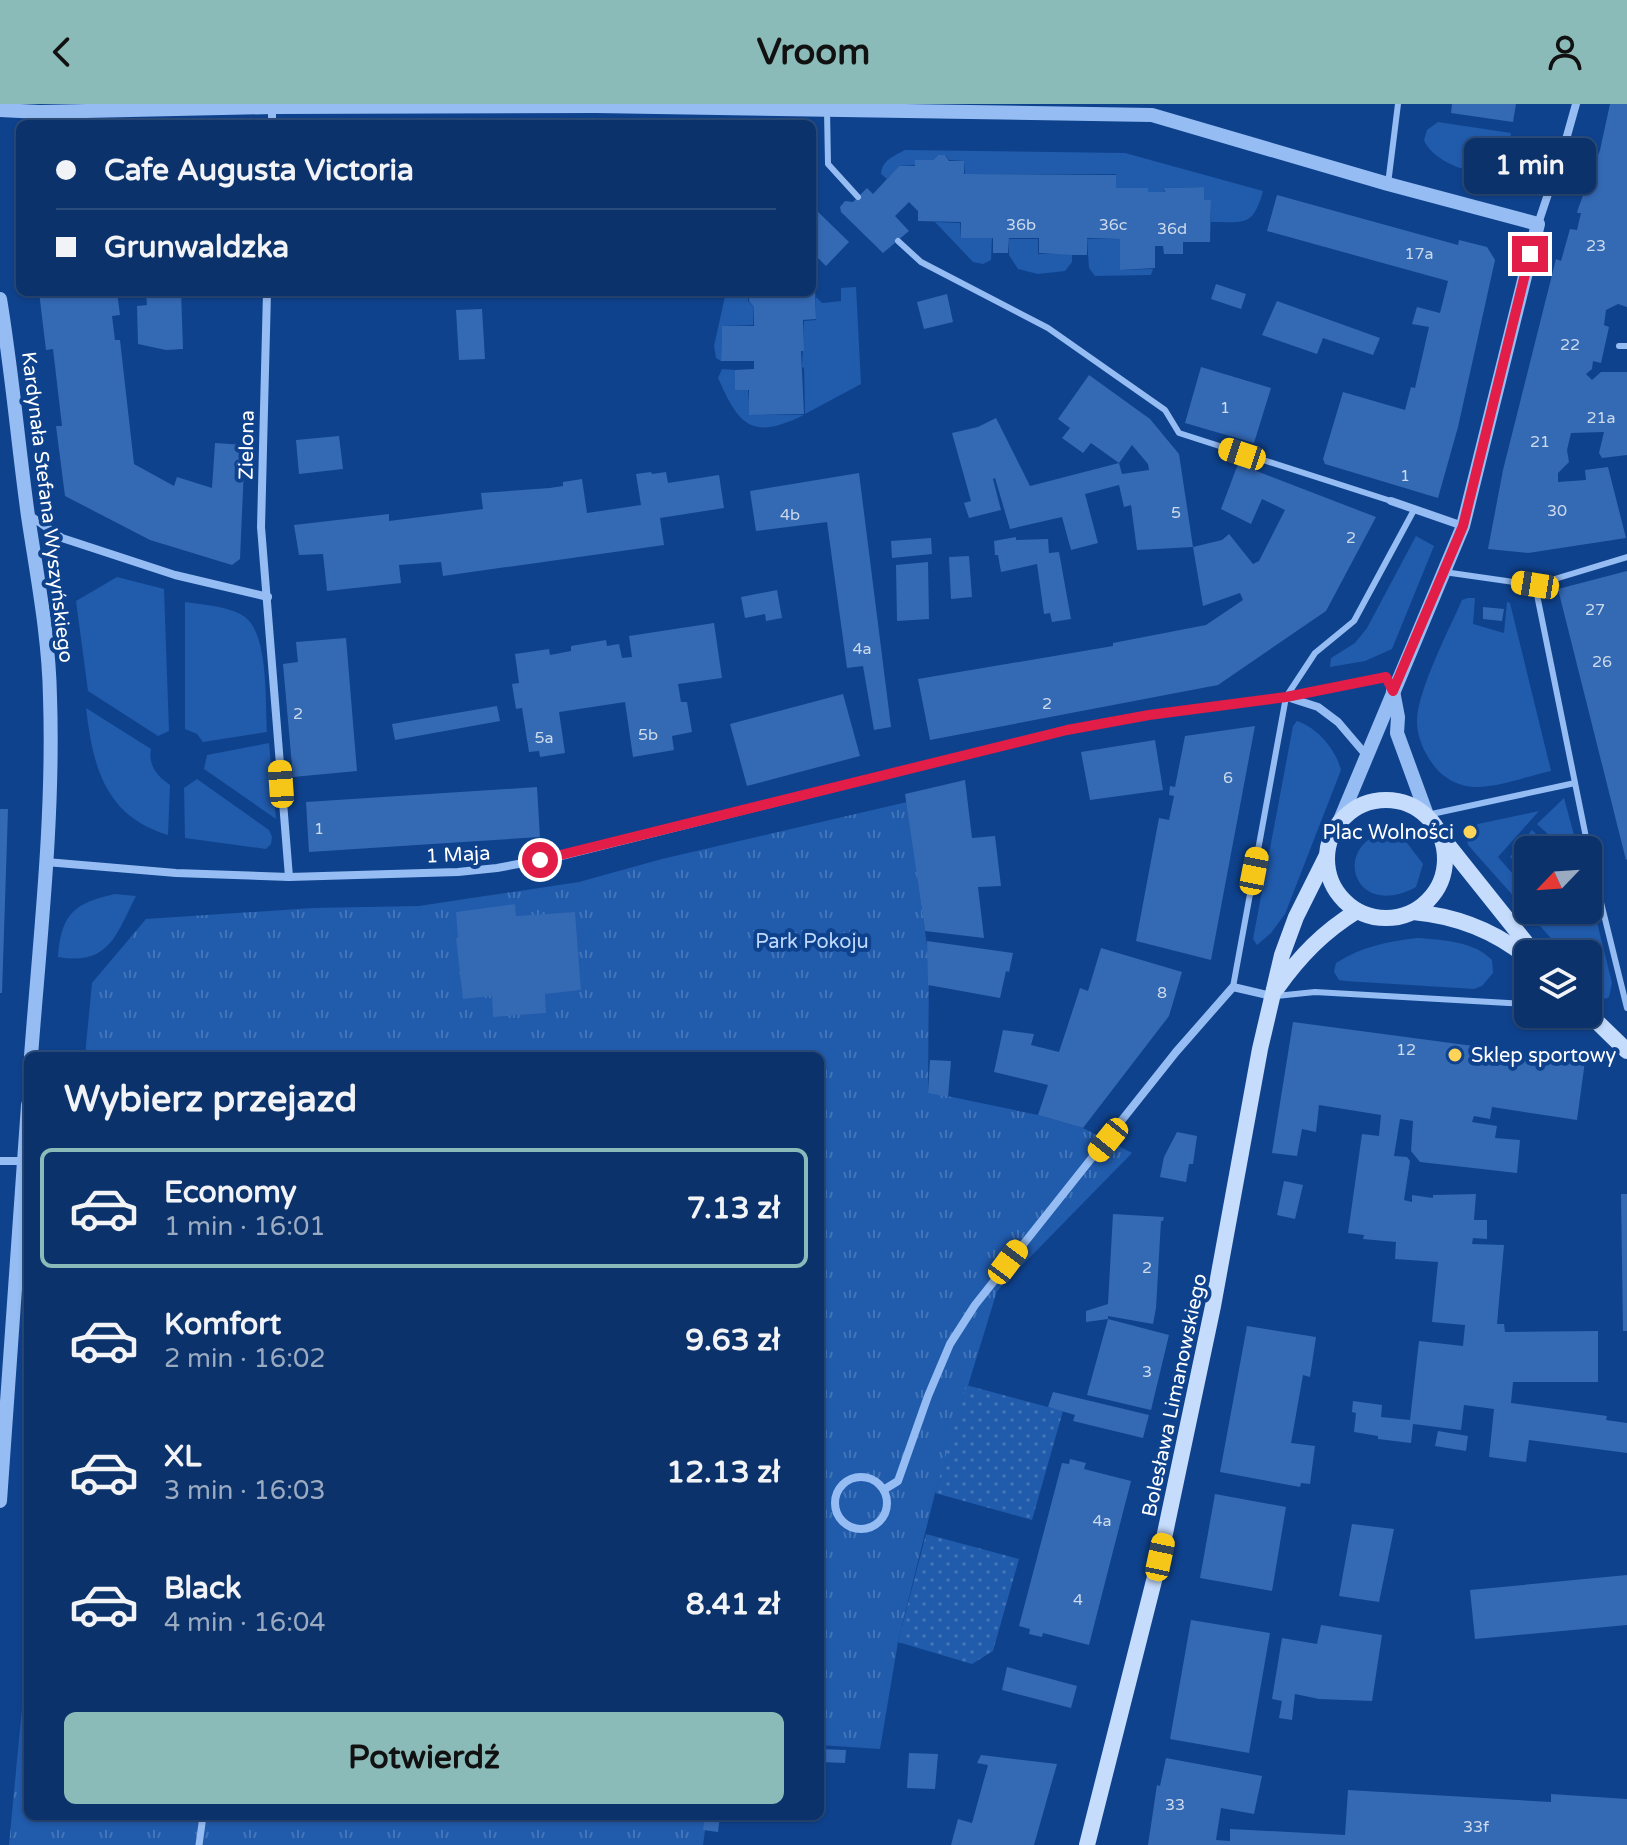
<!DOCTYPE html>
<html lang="pl">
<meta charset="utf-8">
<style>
:root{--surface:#0b326a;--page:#193e72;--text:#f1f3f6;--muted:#9aaac1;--line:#2b4d7e;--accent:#8bbbb9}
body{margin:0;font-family:"Varela Round",sans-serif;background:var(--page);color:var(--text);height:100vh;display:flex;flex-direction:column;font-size:30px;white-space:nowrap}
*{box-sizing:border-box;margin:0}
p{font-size:26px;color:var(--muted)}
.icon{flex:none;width:44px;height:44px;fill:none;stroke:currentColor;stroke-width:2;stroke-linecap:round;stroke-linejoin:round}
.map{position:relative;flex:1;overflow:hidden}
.drawer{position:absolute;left:24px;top:948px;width:800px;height:768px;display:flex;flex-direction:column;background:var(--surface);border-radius:12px;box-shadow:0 2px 6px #0004,0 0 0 2px var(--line)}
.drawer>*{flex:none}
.hud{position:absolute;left:16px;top:16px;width:800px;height:176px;border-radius:12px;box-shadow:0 2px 6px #0004,0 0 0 2px var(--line);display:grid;align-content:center;height:176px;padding:0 40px;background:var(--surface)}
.needle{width:52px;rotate:245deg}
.tools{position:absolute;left:1514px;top:732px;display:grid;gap:16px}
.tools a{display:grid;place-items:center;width:88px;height:88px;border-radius:12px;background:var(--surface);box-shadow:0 2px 6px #0004,0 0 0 2px var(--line);font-size:40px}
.end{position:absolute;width:36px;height:36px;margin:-18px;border:10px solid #e11d48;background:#fff;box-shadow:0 0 0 4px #fff}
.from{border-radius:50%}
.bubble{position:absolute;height:56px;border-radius:12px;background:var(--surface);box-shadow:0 2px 6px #0004,0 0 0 2px var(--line);font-size:26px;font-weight:700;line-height:56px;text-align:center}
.car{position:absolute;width:24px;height:48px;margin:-24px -12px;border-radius:10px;box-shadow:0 0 6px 2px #0007;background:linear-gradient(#f5c518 24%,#345 0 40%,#f5c518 0 76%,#345 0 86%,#f5c518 0)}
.hud b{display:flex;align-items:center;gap:28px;height:76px;font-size:30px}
.hud b+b{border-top:2px solid var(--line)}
.hud i{width:20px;height:20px;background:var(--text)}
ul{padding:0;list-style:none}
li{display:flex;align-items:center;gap:24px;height:120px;margin:0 16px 12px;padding:0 24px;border:4px solid transparent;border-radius:12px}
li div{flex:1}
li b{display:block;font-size:30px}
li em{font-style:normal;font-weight:700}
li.current{border-color:var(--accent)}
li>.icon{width:72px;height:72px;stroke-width:1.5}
h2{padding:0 40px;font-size:36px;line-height:96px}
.primary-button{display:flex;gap:16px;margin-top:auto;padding:16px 40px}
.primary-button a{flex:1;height:92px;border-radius:12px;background:var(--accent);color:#111;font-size:32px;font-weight:700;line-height:92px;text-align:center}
header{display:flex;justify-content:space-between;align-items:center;height:104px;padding:0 40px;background:var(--accent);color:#111;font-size:36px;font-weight:700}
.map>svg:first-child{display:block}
</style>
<header><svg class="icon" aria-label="back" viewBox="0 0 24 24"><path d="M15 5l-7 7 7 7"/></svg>Vroom<svg class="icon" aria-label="person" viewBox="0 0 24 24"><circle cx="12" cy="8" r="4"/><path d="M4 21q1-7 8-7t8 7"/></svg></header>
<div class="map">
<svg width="1627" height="1741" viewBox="0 0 1627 1741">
<defs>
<pattern id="park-tufts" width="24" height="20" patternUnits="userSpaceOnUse" patternTransform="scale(2)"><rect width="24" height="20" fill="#215bac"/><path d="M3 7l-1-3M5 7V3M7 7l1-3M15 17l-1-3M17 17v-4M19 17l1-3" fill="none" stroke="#4274b8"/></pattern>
<pattern id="garden-dots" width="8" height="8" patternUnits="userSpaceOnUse" patternTransform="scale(2)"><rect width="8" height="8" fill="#215bac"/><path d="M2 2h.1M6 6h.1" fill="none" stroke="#4274b8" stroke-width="1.8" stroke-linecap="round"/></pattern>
</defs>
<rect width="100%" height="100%" fill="#0f428d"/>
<g fill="#215bac">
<path d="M1438,18L1511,29C1510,38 1510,48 1506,55C1490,82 1433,60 1424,36L1427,26Z"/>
<path d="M905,46L1125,49L1263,87C1253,123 1245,118 1211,118V96H1204V83L1165,84L1164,88H1148V84H1116V70H965L964,57L949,56L945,51H938L933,56H915V61L899,62L887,75L881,70C882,56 894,52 905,46Z"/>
<polygon points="935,118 960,119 961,134 992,134 991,156 983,160 973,158"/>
<polygon points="1009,135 1038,135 1038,150 1072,150 1072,158 1065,167 1038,170 1018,165 1009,151"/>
<polygon points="1087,135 1120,135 1120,166 1153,165 1151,171 1095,172 1089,164"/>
<polygon points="856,183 861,280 805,310 804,264 802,263 804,217 816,216 816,193 822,199 841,197 841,184"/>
<polygon points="726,188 749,190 748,197 754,203 753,221 722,222 721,257 716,254 714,242"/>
<path d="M722,265L735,266L736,286H748L750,311H804C751,337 739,321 718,274Z"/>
<polygon points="1416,432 1434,442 1392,545 1365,557 1330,563 1331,554 1355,539 1367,524"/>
<polygon points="117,473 164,485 169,627 158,632 88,587 76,497"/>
<path d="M1468,494H1475L1473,520L1504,529L1507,498L1510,499L1551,667C1528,672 1502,682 1479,683C1463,684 1445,676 1435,663C1425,651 1417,633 1417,618C1417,587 1449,526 1462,496Z"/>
<path d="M185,498C203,501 230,502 245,513C269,531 265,599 267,628L203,638L197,630L185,625Z"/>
<path d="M86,604L151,645C148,661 157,672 170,681L168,731C105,712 93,663 86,604Z"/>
<path d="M1297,617C1317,623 1336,646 1341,666L1285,810L1271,829L1257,841L1253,835L1293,622Z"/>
<polygon points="269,639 276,715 204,665 207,651"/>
<polygon points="197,675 269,726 272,733 271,740 266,745 185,734 184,684"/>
<polygon points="1564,694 1578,746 1565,746 1537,720"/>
<path d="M1539,707L1498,753L1528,787V806H1588V782L1612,879L1609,893L1605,895L1588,875V850H1565L1468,741C1466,733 1470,724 1478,720Z"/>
<polygon points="1532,726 1553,746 1528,746 1528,772 1510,753"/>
<path d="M1386,728L1401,731L1423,760L1416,783C1353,817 1331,741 1386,728Z"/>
<path d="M115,790L136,792C116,831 109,862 58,853C61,810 74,799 115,790Z"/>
<path d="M1418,834C1442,836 1474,837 1492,856L1493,869L1482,882L1474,885L1345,877L1339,876L1334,868L1336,859C1361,843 1388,837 1418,834Z"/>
</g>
<g fill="url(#park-tufts)">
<polygon points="907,698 929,856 928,988 1038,1011 1083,1024 1132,1049 997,1187 935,1389 898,1538 880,1645 820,1641 820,952 85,952 92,879 146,815 313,804 419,802 579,778 662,755"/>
<polygon points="28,1541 28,1712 707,1712 703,1741 9,1741"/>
</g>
<g fill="url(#garden-dots)">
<polygon points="966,1281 1063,1307 1032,1416 935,1389"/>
<polygon points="926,1430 1019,1455 993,1547 972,1560 898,1538"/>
</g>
<g fill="#3469b4" fill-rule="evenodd">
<polygon points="1452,0 1516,0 1513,18 1451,9"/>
<polygon points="1610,0 1627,0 1627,203 1618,200 1606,206 1604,221 1609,223 1601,259 1593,257 1592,265 1586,270 1592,276 1601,268 1627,268 1627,351 1602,354 1599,349 1604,328 1571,329 1567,346 1569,358 1558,369 1558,378 1586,376 1585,366 1608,363 1626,434 1528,449 1488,445 1503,366 1555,159 1556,155 1561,157 1570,125 1577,126 1581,109 1577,109 1578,105 1600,46"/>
<polygon points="938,51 945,51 949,57 964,57 964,70 1116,71 1116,84 1148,84 1148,88 1165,88 1164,84 1204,83 1204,96 1211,96 1210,138 1183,138 1183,150 1164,150 1163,142 1155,142 1155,164 1120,166 1120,135 1087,134 1087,151 1072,151 1039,149 1039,134 1009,134 1008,149 993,149 993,134 961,134 961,118 918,117 918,107 909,98 895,112 909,127 883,149 841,108 840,103 845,97 853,98 867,84 873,90 899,62 915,62 915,56 933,56"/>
<polygon points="1277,91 1458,141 1459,136 1487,143 1495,156 1458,323 1438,394 1325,360 1323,355 1343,288 1405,306 1411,283 1415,284 1429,223 1412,220 1417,203 1440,209 1448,177 1267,127"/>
<polygon points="812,102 849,138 826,162 812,148"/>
<polygon points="1216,180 1246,190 1241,205 1211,195"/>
<polygon points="812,182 815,182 816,215 803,216 804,247 801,247 804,310 749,311 749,286 735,286 735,266 754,265 754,257 721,257 722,222 754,222 754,203 749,197 750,188 812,188"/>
<polygon points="39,188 117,188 120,211 112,212 115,236 120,236 134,360 174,382 177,373 212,384 215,339 245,341 240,455 232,461 150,436 65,392 56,322 62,322 53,245 46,246"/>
<polygon points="146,188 181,188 183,245 166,246 138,240 137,202 147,201"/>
<polygon points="947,190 953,218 924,225 917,198"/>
<polygon points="1277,197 1380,234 1373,251 1323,234 1317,250 1262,231"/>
<polygon points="482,205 485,255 459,256 456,206"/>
<polygon points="1201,263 1271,284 1254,339 1185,319"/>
<path d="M1089,271L1150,315L1179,350L1193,443L1222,436L1229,430L1253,460L1259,457L1285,406L1262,395L1251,420L1221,405L1238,360L1376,413L1326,507L1218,581L930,636L918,575L1113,542V539L1206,521L1243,496L1240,489L1203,502L1193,443L1137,446L1131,401L1124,403L1119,381L1085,390L1098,439L1071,446L1062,413L1010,425L995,374L993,375L1001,406L969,414L964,399L971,397L952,329L978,323L996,314L1030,382L1119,359L1091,339L1083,349L1062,334L1070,324L1058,315ZM1132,341L1148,360L1149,366L1122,370L1119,359Z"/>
<polygon points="339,332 343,365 299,370 296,336"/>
<polygon points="651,368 652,370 666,368 668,379 719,371 724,404 660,414 664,441 443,472 441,458 399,461 401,479 327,487 323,450 299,451 294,421 389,410 389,417 483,405 481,389 550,384 563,382 563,378 582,375 587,409 641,401 636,370"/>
<polygon points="859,369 891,623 874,626 863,562 847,564 827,418 756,427 750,387"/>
<polygon points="1016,433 1016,436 1048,435 1049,449 1059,448 1071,515 1052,518 1050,509 1044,510 1037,460 1001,468 998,451 995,451 994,437"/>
<polygon points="931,434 932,450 892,454 891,437"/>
<polygon points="969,452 972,493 951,495 949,453"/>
<polygon points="928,458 929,515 897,517 896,461"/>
<polygon points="1627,467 1627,755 1626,756 1558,485"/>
<polygon points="777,486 782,514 766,517 765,510 745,514 741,493"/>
<polygon points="1483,503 1504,505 1502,517 1483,515"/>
<polygon points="714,519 722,574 678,580 681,598 687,598 692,628 672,632 674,646 633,653 625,598 559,608 565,649 540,653 539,647 529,648 522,604 516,605 512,580 519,579 515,550 549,545 550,551 571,547 571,542 606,536 607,542 619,540 622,554 632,553 629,532"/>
<polygon points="346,534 357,667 293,673 283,560 298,558 296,538"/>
<polygon points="843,590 860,652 747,682 730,620"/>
<polygon points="497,602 500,617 395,636 392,620"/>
<polygon points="1255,622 1211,856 1136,837 1159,714 1169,716 1174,692 1169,691 1170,682 1175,683 1185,632"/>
<polygon points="1155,636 1163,686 1090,696 1081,648"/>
<polygon points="965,676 972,734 995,732 1001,782 978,783 984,834 925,827 905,690"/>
<polygon points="537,683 540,733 309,748 306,698"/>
<polygon points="0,705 8,705 2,889 0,889"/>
<polygon points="515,800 516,812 575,808 581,886 545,890 546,909 493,913 492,892 463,895 456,834 458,834 456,808"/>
<polygon points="927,837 1013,849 1009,868 1006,867 1000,894 928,881"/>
<polygon points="1101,844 1182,868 1169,912 1083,1024 1038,1011 1048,981 994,968 1003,926 1034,930 1031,941 1059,948 1080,884 1088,887"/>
<polygon points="1293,918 1585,957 1577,1016 1492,1003 1490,1015 1474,1012 1472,1018 1497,1022 1495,1034 1520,1036 1517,1069 1420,1058 1411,1047 1413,1017 1400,1015 1394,1052 1407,1053 1410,1057 1404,1096 1412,1098 1412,1091 1433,1094 1433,1091 1476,1090 1474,1116 1487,1116 1487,1135 1473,1134 1472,1140 1504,1141 1497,1220 1504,1220 1505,1228 1598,1227 1598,1278 1513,1278 1511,1299 1607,1312 1606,1316 1627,1319 1627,1349 1529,1336 1526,1358 1489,1353 1494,1305 1464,1301 1461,1326 1413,1320 1411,1339 1378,1335 1378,1332 1354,1328 1356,1309 1352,1308 1353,1297 1382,1301 1381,1313 1410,1316 1419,1237 1463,1242 1465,1221 1432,1218 1438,1158 1395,1155 1396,1138 1363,1135 1364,1131 1348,1129 1362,1030 1379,1032 1381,1011 1319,1001 1316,1028 1302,1025 1297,1052 1272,1049"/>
<polygon points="930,956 951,957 948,993 928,989"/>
<polygon points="1177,1028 1197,1032 1193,1060 1189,1060 1186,1078 1160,1073 1164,1053"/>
<polygon points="1284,1077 1303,1081 1295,1115 1277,1111"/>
<polygon points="1621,1090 1627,1090 1627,1227 1623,1227"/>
<polygon points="1113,1110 1164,1113 1163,1117 1161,1117 1156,1204 1153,1220 1108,1212 1108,1215 1086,1218 1086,1207 1108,1200"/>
<polygon points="1108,1215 1169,1231 1151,1306 1087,1291"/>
<polygon points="1247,1222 1316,1233 1310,1273 1303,1271 1291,1339 1315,1342 1310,1380 1301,1379 1300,1383 1220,1368"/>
<polygon points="1053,1288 1149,1311 1143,1334 1073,1317 1075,1311 1048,1303"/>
<polygon points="1438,1327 1468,1332 1466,1347 1435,1342"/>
<polygon points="1070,1355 1086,1359 1084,1365 1131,1377 1089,1541 1043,1529 1042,1533 1029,1530 1030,1525 1019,1522 1062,1359 1069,1360"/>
<polygon points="1215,1390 1286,1403 1272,1487 1200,1474"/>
<polygon points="1352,1420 1394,1425 1379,1498 1339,1492"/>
<polygon points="1627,1471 1627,1521 1475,1535 1470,1486"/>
<polygon points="1191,1516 1270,1529 1249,1649 1170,1635"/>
<polygon points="1321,1521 1382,1531 1372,1597 1319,1595 1295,1590 1292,1616 1279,1614 1282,1597 1272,1595 1282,1534 1317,1540"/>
<polygon points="1007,1563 1077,1582 1071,1604 1002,1586"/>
<polygon points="820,1645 846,1646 845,1659 820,1658"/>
<polygon points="909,1649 938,1650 935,1685 907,1684"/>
<polygon points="981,1651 1057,1660 1034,1741 951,1741 958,1715 972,1719 988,1661 977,1659"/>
<polygon points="1166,1654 1262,1672 1254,1710 1221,1704 1216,1736 1230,1737 1230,1725 1345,1731 1348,1686 1551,1698 1551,1690 1627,1695 1627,1741 1148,1741 1157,1681 1160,1682"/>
<polygon points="705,1712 720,1712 718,1728 703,1726"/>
</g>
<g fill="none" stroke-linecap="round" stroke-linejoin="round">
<g stroke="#96bdf3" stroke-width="6">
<polyline points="827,6 828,60 858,93"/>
<polyline points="1388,80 1398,0"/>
<polyline points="898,137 921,158 1048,224 1165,306 1179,329 1391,397"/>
<polyline points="1619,242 1627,242"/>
<polyline points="1444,468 1535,481 1627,453"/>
<polyline points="1535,481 1591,758 1627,904"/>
<polyline points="1427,711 1575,679"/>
<polyline points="1233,883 1286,593 1315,549 1354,517 1414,406"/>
<polyline points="1276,892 1315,888 1528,900"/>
</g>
<polyline stroke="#96bdf3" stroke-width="7" points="199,1741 203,1712"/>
<g stroke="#96bdf3" stroke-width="8">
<polyline points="272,20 272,1"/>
<polyline points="1538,120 1565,39 1576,0"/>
<polyline points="267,188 261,423 289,773"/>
<polyline points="1391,397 1463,422"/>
<polyline points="29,411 62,434 175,471 268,493"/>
<polyline points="1287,593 1318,603 1338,618 1367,652"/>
<polyline points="46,758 176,769 289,773 458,768 497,764 561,752 1067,626 1149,611 1286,593 1386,573 1393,587"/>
<polyline points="0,1057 24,1057"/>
<circle cx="861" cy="1399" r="26"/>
<polyline points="885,1385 898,1377 928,1292 950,1240 975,1201 1176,948 1233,883 1272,892"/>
</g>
<g stroke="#96bdf3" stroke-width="14">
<polyline points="0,6 40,8 272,3 596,2 1152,11 1388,80 1538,120 1463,422 1340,716"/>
<path d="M0,195C12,267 18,340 28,412C37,472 49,533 50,593C54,713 40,833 31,952"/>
<polyline points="1393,587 1398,613 1397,629 1427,711"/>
<polyline points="0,1397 28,1001"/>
</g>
<g stroke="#c5dcfd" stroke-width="16">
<circle cx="1386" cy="755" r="59"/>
<polyline points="1444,736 1535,850"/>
<path d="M1413,808C1457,812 1494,826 1528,854"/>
<path d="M1277,884C1300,852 1323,828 1357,807"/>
<polyline points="1588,909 1627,947"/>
<polyline points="1087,1741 1160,1453 1213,1202 1260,945 1282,851 1296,813 1326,753"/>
</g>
</g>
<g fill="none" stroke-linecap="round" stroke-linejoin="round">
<polyline stroke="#e11d48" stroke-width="10" points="540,756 1067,626 1149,611 1286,593 1386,573 1393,587 1463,422 1530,150"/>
</g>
<g fill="#ffd458" stroke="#0f428d" stroke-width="3">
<circle cx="1470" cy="728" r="8"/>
<circle cx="1455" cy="951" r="8"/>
</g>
<g text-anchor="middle" stroke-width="8" stroke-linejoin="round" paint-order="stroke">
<g font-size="16" fill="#ccdaec">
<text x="1021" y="126">36b</text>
<text x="1113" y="126">36c</text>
<text x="1172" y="130">36d</text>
<text x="1596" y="147">23</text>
<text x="1419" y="155">17a</text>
<text x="1570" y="246">22</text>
<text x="1225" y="309">1</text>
<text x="1601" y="319">21a</text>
<text x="1540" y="343">21</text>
<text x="1405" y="377">1</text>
<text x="1557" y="412">30</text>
<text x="1176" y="414">5</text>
<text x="790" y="416">4b</text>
<text x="1351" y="439">2</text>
<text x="1595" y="511">27</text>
<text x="862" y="550">4a</text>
<text x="1602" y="563">26</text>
<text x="1047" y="605">2</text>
<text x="298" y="615">2</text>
<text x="648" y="636">5b</text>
<text x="544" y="639">5a</text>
<text x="1228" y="679">6</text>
<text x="319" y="730">1</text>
<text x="1162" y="894">8</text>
<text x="1406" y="951">12</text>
<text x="1147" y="1169">2</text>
<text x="1147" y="1273">3</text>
<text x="1102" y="1422">4a</text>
<text x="1078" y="1501">4</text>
<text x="1175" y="1706">33</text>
<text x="1476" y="1728">33f</text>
</g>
<g font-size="20" fill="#fff" stroke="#0f428d">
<text transform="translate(246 341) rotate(-89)" y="7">Zielona</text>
<text transform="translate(48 403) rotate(83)" y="7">Kardynała Stefana Wyszyńskiego</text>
<text transform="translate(458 750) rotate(-3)" y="7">1 Maja</text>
<text transform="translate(1174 1291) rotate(-78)" y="7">Bolesława Limanowskiego</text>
</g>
<g font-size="20" fill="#fff" stroke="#0f428d" text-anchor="end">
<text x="1454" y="735">Plac Wolności</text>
<text x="1471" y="958" text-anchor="start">Sklep sportowy</text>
</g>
<g font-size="20" fill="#bed9fd" stroke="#0f428d">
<text x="812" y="844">Park Pokoju</text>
</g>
</g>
</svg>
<div class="tools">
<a><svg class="needle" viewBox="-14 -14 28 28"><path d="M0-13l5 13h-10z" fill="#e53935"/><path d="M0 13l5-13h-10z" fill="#9aaac1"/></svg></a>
<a><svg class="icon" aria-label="layers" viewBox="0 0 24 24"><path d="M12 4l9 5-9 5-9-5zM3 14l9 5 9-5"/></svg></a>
</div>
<i class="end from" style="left:540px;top:756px"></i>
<i class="end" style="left:1530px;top:150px"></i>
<div class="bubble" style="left:1464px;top:34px;width:132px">1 min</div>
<i class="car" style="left:1242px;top:350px;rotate:288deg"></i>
<i class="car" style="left:1535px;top:481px;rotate:279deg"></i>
<i class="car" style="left:281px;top:680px;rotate:356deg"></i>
<i class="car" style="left:1254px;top:767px;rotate:11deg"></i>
<i class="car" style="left:1108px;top:1036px;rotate:219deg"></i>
<i class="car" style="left:1008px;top:1158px;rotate:37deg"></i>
<i class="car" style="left:1160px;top:1453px;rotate:12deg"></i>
<div class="hud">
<b><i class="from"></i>Cafe Augusta Victoria</b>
<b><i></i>Grunwaldzka</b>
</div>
<section class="drawer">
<h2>Wybierz przejazd</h2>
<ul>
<li class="current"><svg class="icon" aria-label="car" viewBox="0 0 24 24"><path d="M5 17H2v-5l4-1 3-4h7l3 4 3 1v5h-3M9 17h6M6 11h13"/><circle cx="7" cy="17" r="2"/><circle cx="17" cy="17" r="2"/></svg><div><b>Economy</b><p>1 min · 16:01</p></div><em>7.13 zł</em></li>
<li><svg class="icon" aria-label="car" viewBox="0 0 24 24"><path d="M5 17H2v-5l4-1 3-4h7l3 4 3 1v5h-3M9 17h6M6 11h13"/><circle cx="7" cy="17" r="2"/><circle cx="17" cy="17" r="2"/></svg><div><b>Komfort</b><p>2 min · 16:02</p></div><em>9.63 zł</em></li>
<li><svg class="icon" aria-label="car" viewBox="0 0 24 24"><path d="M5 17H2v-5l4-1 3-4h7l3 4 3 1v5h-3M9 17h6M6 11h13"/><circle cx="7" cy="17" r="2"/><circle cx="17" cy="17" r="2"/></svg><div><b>XL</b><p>3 min · 16:03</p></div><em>12.13 zł</em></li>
<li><svg class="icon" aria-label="car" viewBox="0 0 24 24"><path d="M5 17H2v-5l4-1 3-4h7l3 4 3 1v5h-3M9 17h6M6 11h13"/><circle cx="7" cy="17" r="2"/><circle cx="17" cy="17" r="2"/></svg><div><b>Black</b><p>4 min · 16:04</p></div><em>8.41 zł</em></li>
</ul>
<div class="primary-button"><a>Potwierdź</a></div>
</section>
</div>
